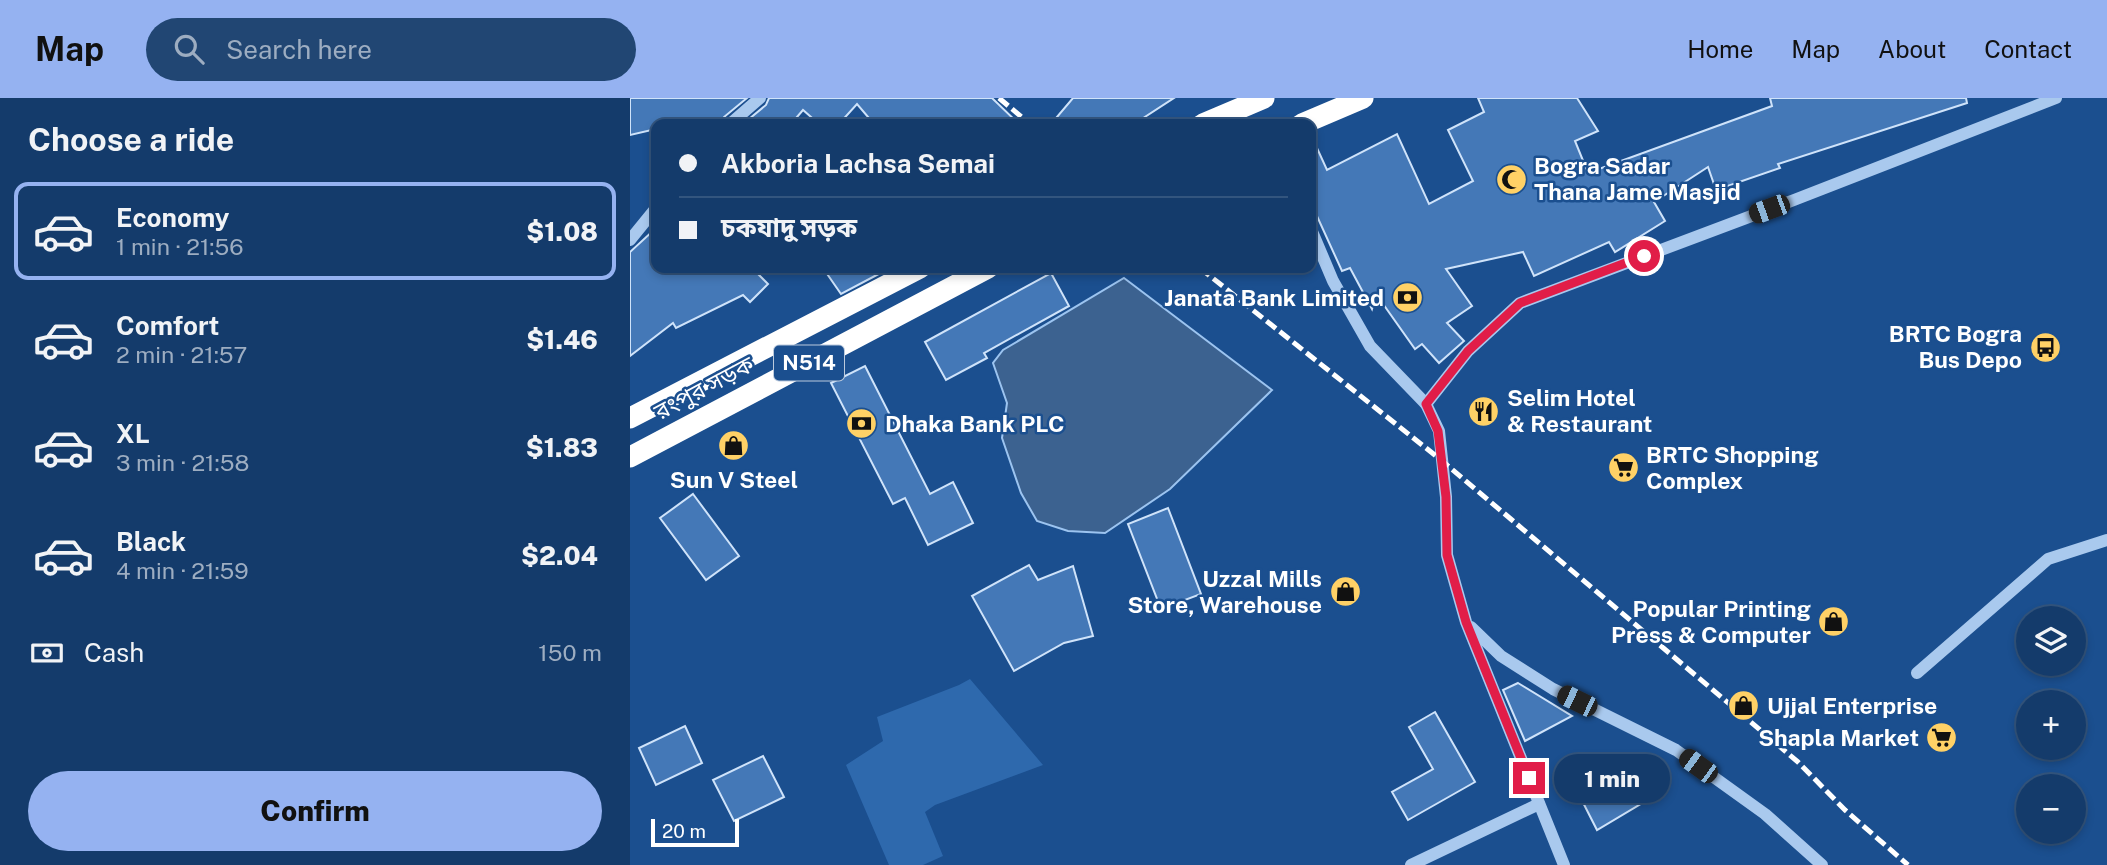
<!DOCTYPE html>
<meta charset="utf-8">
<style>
:root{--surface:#143b6b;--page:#214673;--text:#f1f3f6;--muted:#9dadc1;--line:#33557e;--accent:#95b2f1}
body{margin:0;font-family:"Public Sans","Noto Sans Bengali",sans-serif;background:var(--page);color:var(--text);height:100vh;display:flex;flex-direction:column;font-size:26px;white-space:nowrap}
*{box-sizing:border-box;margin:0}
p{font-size:23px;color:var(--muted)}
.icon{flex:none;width:38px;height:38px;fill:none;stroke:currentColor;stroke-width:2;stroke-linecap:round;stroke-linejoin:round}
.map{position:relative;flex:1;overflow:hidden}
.sheet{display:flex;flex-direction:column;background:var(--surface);width:630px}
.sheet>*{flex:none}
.top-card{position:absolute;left:21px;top:21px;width:665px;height:154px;border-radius:14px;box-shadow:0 4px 10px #0003,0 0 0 2px var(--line);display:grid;align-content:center;height:154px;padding:0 28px;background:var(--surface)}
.tools{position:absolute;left:1386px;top:508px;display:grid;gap:14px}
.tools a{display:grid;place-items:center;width:70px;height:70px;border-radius:50%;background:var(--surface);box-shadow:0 4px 10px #0003,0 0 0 2px var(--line);font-size:35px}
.scale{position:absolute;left:21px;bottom:18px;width:88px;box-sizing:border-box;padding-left:7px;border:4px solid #fff;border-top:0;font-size:19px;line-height:24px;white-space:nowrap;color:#fff;-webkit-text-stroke:5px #1b4f8f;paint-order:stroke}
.end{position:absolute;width:32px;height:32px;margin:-16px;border:9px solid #e11d48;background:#fff;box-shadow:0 0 0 4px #fff}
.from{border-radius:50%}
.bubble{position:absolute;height:49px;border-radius:24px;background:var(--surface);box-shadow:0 4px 10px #0003,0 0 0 2px var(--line);font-size:23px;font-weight:800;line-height:49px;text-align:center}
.car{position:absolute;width:21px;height:42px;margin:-21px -10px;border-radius:9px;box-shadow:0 0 5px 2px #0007;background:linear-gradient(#222 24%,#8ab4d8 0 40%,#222 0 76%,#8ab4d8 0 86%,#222 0)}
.top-card b{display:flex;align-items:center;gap:24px;height:66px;font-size:26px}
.top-card b+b{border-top:2px solid var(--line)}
.top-card i{width:18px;height:18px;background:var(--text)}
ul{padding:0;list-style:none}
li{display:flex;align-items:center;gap:21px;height:98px;margin:0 14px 10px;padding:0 14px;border:4px solid transparent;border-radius:14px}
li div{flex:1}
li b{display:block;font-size:26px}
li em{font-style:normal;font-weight:800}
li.on{border-color:var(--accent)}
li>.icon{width:63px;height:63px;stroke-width:1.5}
h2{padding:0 28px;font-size:32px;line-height:84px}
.pay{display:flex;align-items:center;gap:18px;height:77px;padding:0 28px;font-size:26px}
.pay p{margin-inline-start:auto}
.action{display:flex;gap:14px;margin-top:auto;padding:14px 28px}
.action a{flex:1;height:80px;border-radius:42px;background:var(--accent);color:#111;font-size:28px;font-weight:800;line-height:80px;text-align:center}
header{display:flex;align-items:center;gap:42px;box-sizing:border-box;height:98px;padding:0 35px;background:var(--accent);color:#111}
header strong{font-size:33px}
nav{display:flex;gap:38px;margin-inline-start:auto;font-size:24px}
.search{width:490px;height:63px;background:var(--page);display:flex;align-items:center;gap:18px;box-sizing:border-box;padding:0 24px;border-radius:38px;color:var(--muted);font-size:26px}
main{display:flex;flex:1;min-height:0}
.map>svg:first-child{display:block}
</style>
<header>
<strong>Map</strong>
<div class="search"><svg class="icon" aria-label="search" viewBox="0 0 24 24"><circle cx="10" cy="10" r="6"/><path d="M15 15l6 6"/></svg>Search here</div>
<nav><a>Home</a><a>Map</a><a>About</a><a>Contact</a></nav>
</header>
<main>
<section class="sheet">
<h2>Choose a ride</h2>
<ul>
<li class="on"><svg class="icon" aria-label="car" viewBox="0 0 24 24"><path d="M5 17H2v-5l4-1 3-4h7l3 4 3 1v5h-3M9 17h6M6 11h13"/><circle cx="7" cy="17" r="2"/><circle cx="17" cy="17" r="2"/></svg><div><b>Economy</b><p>1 min · 21:56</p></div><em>$1.08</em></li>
<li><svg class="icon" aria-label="car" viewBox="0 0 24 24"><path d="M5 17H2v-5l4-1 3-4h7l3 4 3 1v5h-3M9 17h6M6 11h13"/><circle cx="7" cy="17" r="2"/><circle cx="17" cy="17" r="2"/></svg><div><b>Comfort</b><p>2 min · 21:57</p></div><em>$1.46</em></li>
<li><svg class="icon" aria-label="car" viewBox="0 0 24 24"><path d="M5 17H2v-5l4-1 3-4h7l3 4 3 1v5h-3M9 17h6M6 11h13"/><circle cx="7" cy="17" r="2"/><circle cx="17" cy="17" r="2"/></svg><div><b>XL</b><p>3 min · 21:58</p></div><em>$1.83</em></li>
<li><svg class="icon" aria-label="car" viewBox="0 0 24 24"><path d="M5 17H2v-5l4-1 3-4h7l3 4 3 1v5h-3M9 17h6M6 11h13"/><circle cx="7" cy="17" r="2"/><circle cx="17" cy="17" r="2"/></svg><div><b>Black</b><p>4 min · 21:59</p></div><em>$2.04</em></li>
</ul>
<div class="pay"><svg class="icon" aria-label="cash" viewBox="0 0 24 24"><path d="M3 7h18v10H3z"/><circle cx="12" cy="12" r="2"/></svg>Cash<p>150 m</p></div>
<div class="action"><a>Confirm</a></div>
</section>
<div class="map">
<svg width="1477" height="767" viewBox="0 0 1477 767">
<rect width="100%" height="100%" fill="#1b4f8f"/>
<polygon fill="#2e69ad" points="340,581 413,667 305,707 295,714 313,758 293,767 259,767 216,667 253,643 247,619 329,587"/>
<polygon fill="#3c6290" stroke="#9cc4f0" stroke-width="2" points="494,180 642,292 540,391 475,435 438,433 407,423 391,395 372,340 377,305 363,265 373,252"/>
<g fill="#4478b7" stroke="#cfe3fa" stroke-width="2">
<polygon points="0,0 117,0 94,19 91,26 26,26 26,31 0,37"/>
<polygon points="139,0 362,0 389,26 244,26 227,6 209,26 189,26 173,12 161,26 113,26 136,7"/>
<polygon points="443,0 544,0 504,26 421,26"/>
<polygon points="848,0 947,0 968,33 945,43 958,75 1142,8 1140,0 1336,0 1337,5 1148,66 1150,70 1086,92 1078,69 1024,104 1035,123 985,154 979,144 904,178 893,154 816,171 842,208 817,225 834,243 809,265 792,246 785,251 746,196 742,211 720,170 712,173 681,105 681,37 697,72 767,36 799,106 843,83 818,32 854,14"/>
<polygon points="26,130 26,170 122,170 138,186 120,204 113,197 46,230 43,225 0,258 0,154"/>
<polygon points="193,170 260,170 211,196"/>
<polygon points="421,175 439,208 354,255 357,260 316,282 295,244"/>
<polygon points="235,268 300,396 323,384 343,425 298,447 275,400 263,406 201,285"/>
<polygon points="63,396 109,458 76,482 30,420"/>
<polygon points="538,410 571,496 531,511 498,426"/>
<polygon points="399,467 408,482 443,468 463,538 434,545 384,573 342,498"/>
<polygon points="888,585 942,618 895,643 873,592"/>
<polygon points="805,614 845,684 778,722 762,694 803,671 779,629"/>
<polygon points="55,628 72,665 26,687 9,650"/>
<polygon points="973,657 1019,701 967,732 941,681"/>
<polygon points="133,658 154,699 104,723 83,682"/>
</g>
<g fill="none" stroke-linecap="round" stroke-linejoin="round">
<g stroke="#a9c9ee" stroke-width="12">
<polyline points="100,26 130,0"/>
<polyline points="681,131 703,183 740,248 796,306 809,333 816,399 817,457 836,524 934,767"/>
<polyline points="0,142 26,110"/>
<polyline points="796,306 838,253 890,205 1164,102 1426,0"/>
<polyline points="841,529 871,558 923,591 1046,652 1135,716 1192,767"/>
<polyline points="1287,575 1418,461 1477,442"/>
<polyline points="781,767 909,706"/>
</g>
<g stroke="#fff" stroke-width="21">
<polyline points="573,26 634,0"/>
<polyline points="672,26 733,0"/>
<polyline points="0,320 290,170"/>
<polyline points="0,359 358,170"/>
</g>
<g stroke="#fff" stroke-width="5" stroke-dasharray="12 5" stroke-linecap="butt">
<polyline points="369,0 400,26"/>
<polyline points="570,170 811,362 1168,664 1215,712 1278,767"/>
</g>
</g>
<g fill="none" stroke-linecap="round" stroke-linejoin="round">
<polyline stroke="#e11d48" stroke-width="9" points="899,680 836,524 817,457 816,399 808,333 796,306 838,253 890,205 1014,158"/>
</g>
<defs>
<symbol id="mosque-disc" viewBox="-11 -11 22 22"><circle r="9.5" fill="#ffd166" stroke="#1b4f8f"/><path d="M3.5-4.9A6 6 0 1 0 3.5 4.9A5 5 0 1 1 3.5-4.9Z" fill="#111"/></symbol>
<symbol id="bank-disc" viewBox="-11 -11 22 22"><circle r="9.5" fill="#ffd166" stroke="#1b4f8f"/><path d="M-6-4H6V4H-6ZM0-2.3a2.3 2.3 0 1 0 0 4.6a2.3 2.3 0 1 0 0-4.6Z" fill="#111"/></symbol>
<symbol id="bus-disc" viewBox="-11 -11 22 22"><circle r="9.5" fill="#ffd166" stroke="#1b4f8f"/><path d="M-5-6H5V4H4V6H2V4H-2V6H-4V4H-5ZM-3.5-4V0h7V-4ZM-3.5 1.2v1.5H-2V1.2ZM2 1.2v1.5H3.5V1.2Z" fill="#111"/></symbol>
<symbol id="restaurant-disc" viewBox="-11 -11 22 22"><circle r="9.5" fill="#ffd166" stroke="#1b4f8f"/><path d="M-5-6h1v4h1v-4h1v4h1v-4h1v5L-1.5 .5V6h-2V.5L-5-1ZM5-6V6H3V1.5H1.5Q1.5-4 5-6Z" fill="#111"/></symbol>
<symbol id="shop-disc" viewBox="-11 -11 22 22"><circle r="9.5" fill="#ffd166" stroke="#1b4f8f"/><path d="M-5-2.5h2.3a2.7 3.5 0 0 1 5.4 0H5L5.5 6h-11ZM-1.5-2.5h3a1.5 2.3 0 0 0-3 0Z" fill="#111"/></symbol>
<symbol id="supermarket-disc" viewBox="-11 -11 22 22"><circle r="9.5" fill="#ffd166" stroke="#1b4f8f"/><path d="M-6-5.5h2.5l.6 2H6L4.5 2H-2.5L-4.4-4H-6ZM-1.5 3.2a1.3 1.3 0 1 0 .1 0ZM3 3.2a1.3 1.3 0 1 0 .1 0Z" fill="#111"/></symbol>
</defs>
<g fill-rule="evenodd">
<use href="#mosque-disc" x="864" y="64" width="35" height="35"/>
<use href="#bank-disc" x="760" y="182" width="35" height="35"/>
<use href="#bus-disc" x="1398" y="232" width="35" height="35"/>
<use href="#restaurant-disc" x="836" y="296" width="35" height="35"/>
<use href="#bank-disc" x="214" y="308" width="35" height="35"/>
<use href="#shop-disc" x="86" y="330" width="35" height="35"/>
<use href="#supermarket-disc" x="976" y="352" width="35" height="35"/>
<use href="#shop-disc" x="698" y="476" width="35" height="35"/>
<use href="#shop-disc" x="1186" y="506" width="35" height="35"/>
<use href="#shop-disc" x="1096" y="590" width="35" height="35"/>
<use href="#supermarket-disc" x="1294" y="622" width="35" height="35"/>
</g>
<g text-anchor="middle" stroke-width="5" stroke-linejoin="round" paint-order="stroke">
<rect fill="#1b4f8f" stroke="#bbcadd" stroke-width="2" x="144" y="247.5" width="70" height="35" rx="5"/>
<g font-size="21" font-weight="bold" fill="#fff">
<text x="179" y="272">N514</text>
</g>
<g font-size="23" font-weight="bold" fill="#fff" stroke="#1b4f8f" text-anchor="start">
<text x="904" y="76">Bogra Sadar<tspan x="904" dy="26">Thana Jame Masjid</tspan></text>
<text x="754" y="208" text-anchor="end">Janata Bank Limited</text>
<text x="1392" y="244" text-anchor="end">BRTC Bogra<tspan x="1392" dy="26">Bus Depo</tspan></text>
<text x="877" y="308">Selim Hotel<tspan x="877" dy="26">&amp; Restaurant</tspan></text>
<text x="255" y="334">Dhaka Bank PLC</text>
<text x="1016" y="365">BRTC Shopping<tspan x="1016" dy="26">Complex</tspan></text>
<text x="104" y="390" text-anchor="middle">Sun V Steel</text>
<text x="692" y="489" text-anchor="end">Uzzal Mills<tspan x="692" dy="26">Store, Warehouse</tspan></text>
<text x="1181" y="519" text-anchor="end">Popular Printing<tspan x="1181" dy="26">Press &amp; Computer</tspan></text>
<text x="1137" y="616">Ujjal Enterprise</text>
<text x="1289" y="648" text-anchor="end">Shapla Market</text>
</g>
<g font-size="23" fill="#fff" stroke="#1b4f8f">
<text transform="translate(74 290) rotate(-28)" y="8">রংপুর সড়ক</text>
</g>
</g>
</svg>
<div class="tools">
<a><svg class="icon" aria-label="layers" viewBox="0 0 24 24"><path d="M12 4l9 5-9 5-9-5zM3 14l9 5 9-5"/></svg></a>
<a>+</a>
<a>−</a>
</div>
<div class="scale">20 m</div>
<i class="end from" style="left:1014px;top:158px"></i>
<i class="end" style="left:899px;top:680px"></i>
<div class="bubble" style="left:924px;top:656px;width:116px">1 min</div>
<i class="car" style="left:1139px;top:111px;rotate:250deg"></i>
<i class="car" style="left:947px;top:603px;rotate:296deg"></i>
<i class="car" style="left:1068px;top:668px;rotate:306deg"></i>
<div class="top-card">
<b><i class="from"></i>Akboria Lachsa Semai</b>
<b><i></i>চকযাদু সড়ক</b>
</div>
</div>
</main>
